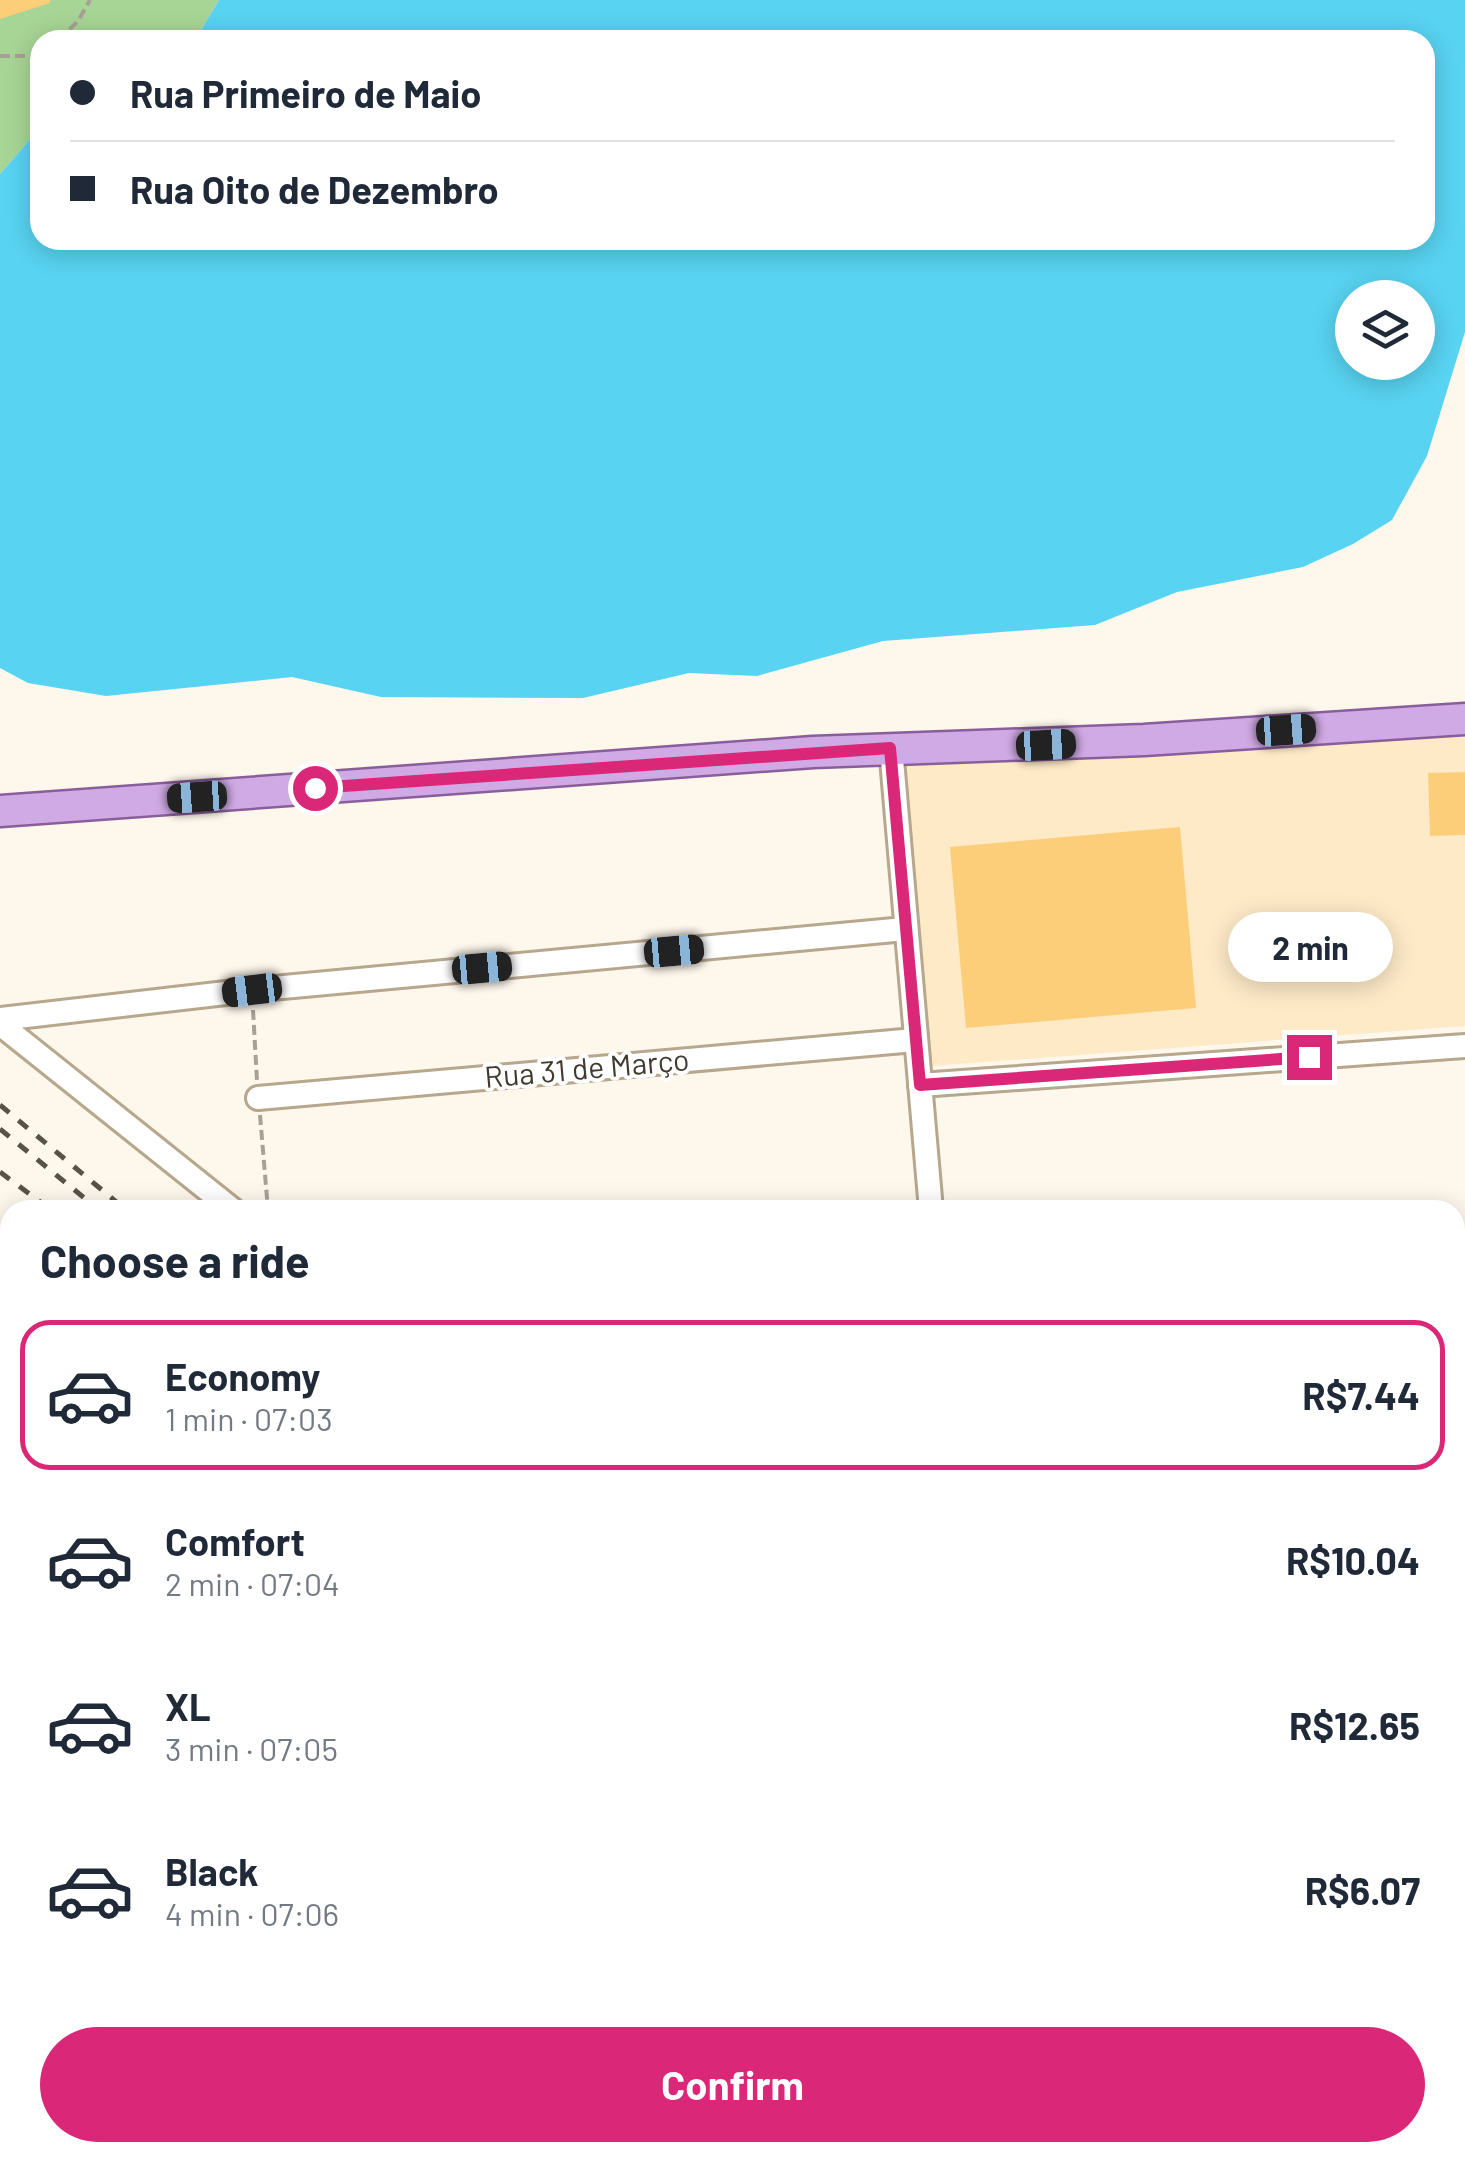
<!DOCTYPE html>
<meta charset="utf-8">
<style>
:root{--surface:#fff;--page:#f2f2f3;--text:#1f2937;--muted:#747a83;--line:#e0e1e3;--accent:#db2777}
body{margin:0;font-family:Barlow,sans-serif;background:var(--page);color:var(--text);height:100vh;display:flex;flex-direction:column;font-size:38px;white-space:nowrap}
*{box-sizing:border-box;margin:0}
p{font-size:32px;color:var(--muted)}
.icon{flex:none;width:55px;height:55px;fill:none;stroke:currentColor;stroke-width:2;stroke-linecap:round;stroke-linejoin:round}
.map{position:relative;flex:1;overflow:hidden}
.sheet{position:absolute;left:0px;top:1200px;width:1465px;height:962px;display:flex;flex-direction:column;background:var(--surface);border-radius:30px 30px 0 0;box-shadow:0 5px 25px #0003}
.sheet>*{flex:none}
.banner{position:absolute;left:30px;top:30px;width:1405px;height:220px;border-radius:30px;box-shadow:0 5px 25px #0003;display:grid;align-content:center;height:220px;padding:0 40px;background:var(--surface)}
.buttons{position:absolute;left:1335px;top:280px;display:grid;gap:20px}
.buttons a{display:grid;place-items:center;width:100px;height:100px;border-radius:50%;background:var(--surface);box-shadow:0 5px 25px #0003;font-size:50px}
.end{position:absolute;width:45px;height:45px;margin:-22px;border:12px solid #db2777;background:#fff;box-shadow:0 0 0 5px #fff}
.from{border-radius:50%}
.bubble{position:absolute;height:70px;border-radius:35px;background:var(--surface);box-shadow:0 5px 25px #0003;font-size:32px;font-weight:700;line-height:70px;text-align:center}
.car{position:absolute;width:30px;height:60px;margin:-30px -15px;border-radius:12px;box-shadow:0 0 8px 2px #0007;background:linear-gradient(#222 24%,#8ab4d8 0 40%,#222 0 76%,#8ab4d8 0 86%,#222 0)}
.banner b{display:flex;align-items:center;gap:35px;height:95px;font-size:38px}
.banner b+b{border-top:2px solid var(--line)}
.banner i{width:25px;height:25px;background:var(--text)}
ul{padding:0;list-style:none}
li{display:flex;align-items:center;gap:30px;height:150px;margin:0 20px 15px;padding:0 20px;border:5px solid transparent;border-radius:30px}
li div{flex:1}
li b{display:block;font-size:38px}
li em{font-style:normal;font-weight:700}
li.selected{border-color:var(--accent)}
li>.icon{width:90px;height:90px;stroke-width:1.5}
h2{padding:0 40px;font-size:45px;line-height:120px}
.primary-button{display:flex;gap:20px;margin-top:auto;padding:20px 40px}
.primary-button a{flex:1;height:115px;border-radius:60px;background:var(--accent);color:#fff;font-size:40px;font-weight:700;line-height:115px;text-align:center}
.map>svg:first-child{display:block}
</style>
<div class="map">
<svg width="1465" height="2162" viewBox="0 0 1465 2162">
<rect width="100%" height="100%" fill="#fdf7ec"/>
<polygon fill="#feeac7" points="1465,729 1465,1026 931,1066 900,758"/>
<polygon fill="#a7d595" points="0,0 219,0 195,40 40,40 40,133 32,137 0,174"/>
<path fill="#58d3f1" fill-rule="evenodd" d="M219,0H1465V332L1427,456L1392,520L1353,544L1303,567L1177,592L1095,625L883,641L757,676L689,673L583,698L381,697L292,677L106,696L28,683L0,668V174L32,137L40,133V240H1425V40H195ZM1352,298H1418V362H1352Z"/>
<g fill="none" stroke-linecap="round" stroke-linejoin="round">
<polyline stroke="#58d3f1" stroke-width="5" points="254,2162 260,2152"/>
</g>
<g fill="#fdce79">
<polygon points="0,0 50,0 50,3 0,19"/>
<polygon points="1465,772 1465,835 1430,836 1428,773"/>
<polygon points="1180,827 1196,1008 966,1028 950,847"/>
</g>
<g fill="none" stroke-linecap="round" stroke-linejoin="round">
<defs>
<g id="minor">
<polyline points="891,748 931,1210"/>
<polyline points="0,1019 252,990 905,929"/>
<polyline points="0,1024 233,1210"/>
<polyline points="920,1085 1465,1046"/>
<polyline points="258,1098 915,1040"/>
<polyline points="1455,1262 1465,1261"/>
<polyline points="0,1266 10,1273"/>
<polyline points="1455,1350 1465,1349"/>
<polyline points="0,1458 10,1457"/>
<polyline points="1455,1554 1465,1551"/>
<polyline points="0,1722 10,1721"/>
<polyline points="1455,1880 1465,1879"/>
<polyline points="0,1900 10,1899"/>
<polyline points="0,2107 10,2107"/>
<polyline points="35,2152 40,2162"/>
<polyline points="340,2152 340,2162"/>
<polyline points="507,2152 508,2162"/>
<polyline points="674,2152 675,2162"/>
<polyline points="842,2152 843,2162"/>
<polyline points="1013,2152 1014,2162"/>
<polyline points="1194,2152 1195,2162"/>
<polyline points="1366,2152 1367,2162"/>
<polyline points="230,2162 235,2152"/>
<polyline points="268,2162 274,2152"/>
</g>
<polyline id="major" points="0,811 813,752 1144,740 1465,719"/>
</defs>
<use href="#minor" stroke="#b6a78d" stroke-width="28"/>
<use href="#major" stroke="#8a5e9b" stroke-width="35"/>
<g stroke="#a6a095" stroke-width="4" stroke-dasharray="10 5" stroke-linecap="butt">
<polyline points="59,40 78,21 90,0"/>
<polyline points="0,56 33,56 40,52"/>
<polyline points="253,1010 257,1081"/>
<polyline points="260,1115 268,1210"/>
</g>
<use href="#minor" stroke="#fff" stroke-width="22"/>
<use href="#major" stroke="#d0aae5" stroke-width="30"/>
<g stroke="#585247" stroke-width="5" stroke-dasharray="12 12" stroke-linecap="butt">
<polyline points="0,1105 126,1210"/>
<polyline points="0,1129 99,1210"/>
<polyline points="0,1172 51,1210"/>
<polyline points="1455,1584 1465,1581"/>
<polyline points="1455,1622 1465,1618"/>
</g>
</g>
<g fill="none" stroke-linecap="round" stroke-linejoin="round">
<polyline stroke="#db2777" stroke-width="12" points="315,788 890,748 920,1085 1309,1057"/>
</g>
<g text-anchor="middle" stroke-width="8" stroke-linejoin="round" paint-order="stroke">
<g font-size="30" fill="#413a30" stroke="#fff">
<text transform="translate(587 1069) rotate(-5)" y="10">Rua 31 de Março</text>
</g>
</g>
</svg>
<div class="buttons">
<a><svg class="icon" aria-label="layers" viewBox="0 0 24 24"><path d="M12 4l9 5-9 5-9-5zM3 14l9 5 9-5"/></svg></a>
</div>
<i class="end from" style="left:315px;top:788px"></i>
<i class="end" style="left:1309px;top:1057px"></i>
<div class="bubble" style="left:1228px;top:912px;width:165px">2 min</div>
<i class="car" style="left:1286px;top:730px;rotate:86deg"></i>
<i class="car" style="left:1046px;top:745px;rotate:87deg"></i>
<i class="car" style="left:197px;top:797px;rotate:266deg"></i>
<i class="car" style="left:674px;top:951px;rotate:85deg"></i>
<i class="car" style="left:482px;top:968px;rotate:85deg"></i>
<i class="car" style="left:252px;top:990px;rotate:263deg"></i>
<div class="banner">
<b><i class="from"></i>Rua Primeiro de Maio</b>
<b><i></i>Rua Oito de Dezembro</b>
</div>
<section class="sheet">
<h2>Choose a ride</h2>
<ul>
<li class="selected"><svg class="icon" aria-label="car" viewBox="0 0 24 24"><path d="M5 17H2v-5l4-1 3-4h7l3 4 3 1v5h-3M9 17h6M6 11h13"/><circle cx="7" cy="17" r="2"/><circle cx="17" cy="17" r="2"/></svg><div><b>Economy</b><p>1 min · 07:03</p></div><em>R$7.44</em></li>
<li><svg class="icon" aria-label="car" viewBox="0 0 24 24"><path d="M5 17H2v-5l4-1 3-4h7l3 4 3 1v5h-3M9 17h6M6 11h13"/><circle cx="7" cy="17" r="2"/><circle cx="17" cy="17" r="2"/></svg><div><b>Comfort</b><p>2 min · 07:04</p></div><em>R$10.04</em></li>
<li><svg class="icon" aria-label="car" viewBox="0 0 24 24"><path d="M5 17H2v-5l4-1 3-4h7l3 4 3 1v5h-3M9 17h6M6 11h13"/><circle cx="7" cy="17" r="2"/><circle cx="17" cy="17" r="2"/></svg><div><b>XL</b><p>3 min · 07:05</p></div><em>R$12.65</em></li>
<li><svg class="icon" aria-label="car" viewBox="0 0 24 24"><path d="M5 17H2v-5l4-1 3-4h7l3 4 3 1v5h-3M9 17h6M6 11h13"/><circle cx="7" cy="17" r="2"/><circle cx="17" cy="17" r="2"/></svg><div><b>Black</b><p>4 min · 07:06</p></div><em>R$6.07</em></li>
</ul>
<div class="primary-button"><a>Confirm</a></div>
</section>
</div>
